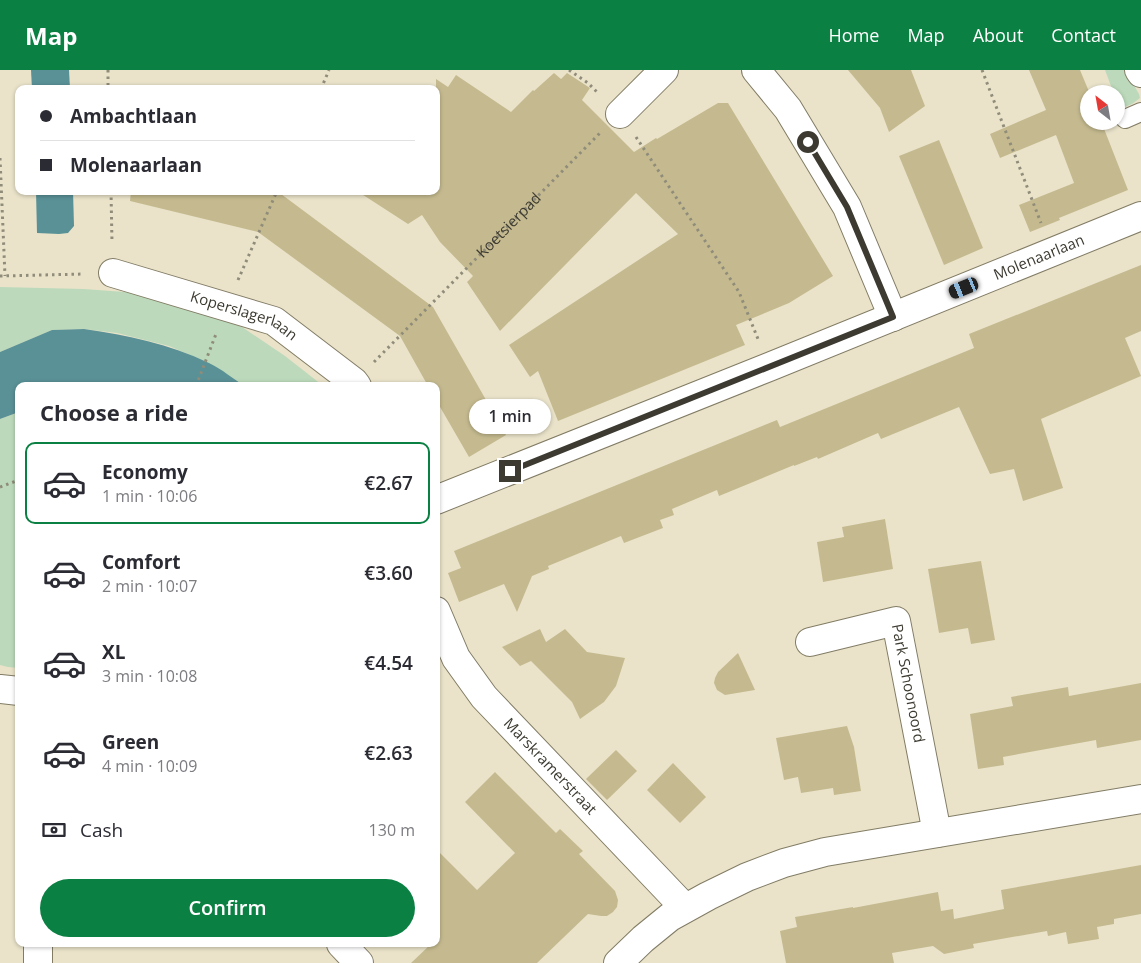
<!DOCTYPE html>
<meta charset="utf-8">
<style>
:root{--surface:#fff;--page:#f2f2f3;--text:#2b2b33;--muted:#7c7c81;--line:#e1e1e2;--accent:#0b8043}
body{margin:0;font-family:"Open Sans",sans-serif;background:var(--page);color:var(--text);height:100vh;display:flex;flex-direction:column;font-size:19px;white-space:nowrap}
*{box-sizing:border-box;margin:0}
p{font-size:16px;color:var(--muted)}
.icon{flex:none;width:28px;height:28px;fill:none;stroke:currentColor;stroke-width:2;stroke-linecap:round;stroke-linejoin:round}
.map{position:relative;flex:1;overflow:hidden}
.sheet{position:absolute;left:15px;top:312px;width:425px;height:565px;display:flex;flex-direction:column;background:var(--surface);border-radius:10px;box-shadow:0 1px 4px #0004}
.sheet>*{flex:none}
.guide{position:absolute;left:15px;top:15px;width:425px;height:110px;border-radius:10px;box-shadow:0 1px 4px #0004;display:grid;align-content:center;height:110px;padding:0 25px;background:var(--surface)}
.needle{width:32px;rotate:329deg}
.tools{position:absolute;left:1080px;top:15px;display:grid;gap:10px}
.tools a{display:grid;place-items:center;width:45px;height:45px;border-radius:50%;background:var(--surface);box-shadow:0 1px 4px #0004;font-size:25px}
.end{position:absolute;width:22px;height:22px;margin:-11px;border:6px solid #3d3b31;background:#fff;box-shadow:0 0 0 2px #fff}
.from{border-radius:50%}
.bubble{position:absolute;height:35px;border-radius:18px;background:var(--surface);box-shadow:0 1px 4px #0004;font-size:16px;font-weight:600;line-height:35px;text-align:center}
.car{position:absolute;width:15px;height:30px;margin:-15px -8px;border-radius:6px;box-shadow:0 0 4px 1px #0007;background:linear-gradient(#222 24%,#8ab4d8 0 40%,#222 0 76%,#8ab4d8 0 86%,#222 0)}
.guide b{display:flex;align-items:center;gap:18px;height:48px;font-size:19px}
.guide b+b{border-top:1px solid var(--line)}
.guide i{width:12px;height:12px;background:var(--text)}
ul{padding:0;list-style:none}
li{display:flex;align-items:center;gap:15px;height:82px;margin:0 10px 8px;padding:0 15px;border:2px solid transparent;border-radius:10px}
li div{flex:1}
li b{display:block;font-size:19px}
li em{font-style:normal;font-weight:600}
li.active{border-color:var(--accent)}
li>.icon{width:45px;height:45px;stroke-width:1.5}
h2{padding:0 25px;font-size:22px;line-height:60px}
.pay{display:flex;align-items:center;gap:12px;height:55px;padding:0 25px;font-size:19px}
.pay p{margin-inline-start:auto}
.cta{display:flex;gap:10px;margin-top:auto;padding:10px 25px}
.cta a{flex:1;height:58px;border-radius:30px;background:var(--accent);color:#fff;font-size:20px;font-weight:600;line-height:58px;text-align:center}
header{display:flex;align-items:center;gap:30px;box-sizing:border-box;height:70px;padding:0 25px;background:var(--accent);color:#fff}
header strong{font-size:24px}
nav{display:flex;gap:28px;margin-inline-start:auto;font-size:18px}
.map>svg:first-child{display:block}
</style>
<header>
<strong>Map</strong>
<nav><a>Home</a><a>Map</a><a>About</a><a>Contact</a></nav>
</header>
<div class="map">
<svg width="1141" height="893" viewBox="0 0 1141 893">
<rect width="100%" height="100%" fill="#eae3ca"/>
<g fill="#bcdabb">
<polygon points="1105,0 1125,0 1139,24 1140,28 1132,34 1120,39 1116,28 1116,24 1114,24"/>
<polygon points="0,217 84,219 138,223 190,238 242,257 285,286 317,311 322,316 245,316 211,294 169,276 117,263 84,259 52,260 0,282"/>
<polygon points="19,342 19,598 8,597 0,595 0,349"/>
</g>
<g fill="#599197">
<polygon points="31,0 69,0 70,19 32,19"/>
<polygon points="36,121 73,121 74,156 68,163 59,164 37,163"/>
<path d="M84,259C128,265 169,274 209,293C222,299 233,309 245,316H19V342L0,349V282L52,260Z"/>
</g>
<g fill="#c5ba8f">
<polygon points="848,0 911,0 925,36 889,62 880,38"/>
<polygon points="1029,0 1080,0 1090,24 1089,24 1089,51 1101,51 1128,120 1059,148 1060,150 1030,162 1019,135 1074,113 1056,65 1000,88 990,64 1046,40"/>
<polygon points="554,3 561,9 567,3 590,18 582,30 634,82 656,68 657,69 718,33 728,33 833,206 789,233 736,255 745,275 558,351 538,301 530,307 509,275 678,164 636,123 500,261 467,212 473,206 440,172 422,145 408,154 357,121 436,121 436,9 448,17 456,5 511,42 533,20 534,21"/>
<polygon points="939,70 983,178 944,195 899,86"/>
<polygon points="131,121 277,121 433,237 506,365 469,387 436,330 436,316 428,316 400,266 258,162 130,131"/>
<polygon points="1141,195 1141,261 1125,268 1141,306 1041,349 1063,418 1023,431 1014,399 990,404 959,337 881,369 878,363 818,389 817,387 794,396 794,395 719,426 717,420 672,439 674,445 660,450 663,458 624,473 621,466 548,496 549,499 532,506 517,542 504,514 459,532 448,503 461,498 454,481 777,350 780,357 974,278 969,264"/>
<polygon points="885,449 893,499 823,512 817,472 844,467 842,457"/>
<polygon points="981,491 995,570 971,574 968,558 939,563 928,499"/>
<polygon points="540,559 546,572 565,559 587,582 625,588 616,616 604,632 580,649 572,632 531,591 520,596 502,577"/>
<polygon points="738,583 755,620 725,625 717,620 714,613 715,608 718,602"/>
<polygon points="1141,613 1141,670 1097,678 1096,670 1003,687 1004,695 978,699 970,644 1013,636 1011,627 1068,617 1069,626"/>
<polygon points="847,656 854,677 861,721 834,725 833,718 801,723 798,707 784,710 776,668"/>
<polygon points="616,680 637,701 607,730 586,709"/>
<polygon points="673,693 706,727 680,753 647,720"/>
<polygon points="495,702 556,763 560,759 583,781 579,784 615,821 618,830 617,837 613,842 607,846 601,846 588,844 537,893 411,893 431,874 436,874 436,779 477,820 515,783 465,732"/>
<polygon points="1141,795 1141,844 1114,849 1114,854 1097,857 1099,869 1068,874 1066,862 1048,866 1047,861 973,874 974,878 944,884 933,876 892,883 894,893 786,893 780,861 797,857 795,847 853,837 853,838 938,822 941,841 953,839 954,849 1004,839 1001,820"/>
</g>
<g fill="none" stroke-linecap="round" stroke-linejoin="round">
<defs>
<polyline id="service" points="1125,49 1141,42"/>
<g id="minor">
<polyline points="756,0 788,39 847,137 893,247"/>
<polyline points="1139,0 1141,3"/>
<polyline points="620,44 664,0"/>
<path id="s2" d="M113,203L274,251L354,312L357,316"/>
<path id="s3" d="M436,430L769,297L1141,146"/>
<path id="s4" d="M436,541L456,588L484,627L685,838"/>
<path id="s5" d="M810,572L896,551L937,763"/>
<polyline points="0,619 19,621"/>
<polyline points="38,874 38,893"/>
<polyline points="341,874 359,893"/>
<polyline points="618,893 643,869 670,847 708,826 747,807 784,793 825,782 1141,729"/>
</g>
</defs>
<use href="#service" stroke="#827c65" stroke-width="20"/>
<use href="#minor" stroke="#827c65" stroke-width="30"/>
<g stroke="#908c7a" stroke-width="3" stroke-dasharray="2.5 4" stroke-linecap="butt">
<polyline points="108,0 108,19"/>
<polyline points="569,0 588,13 598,23"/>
<polyline points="982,0 1041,153"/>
<polyline points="321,19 329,0"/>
<polyline points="636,67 739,222 758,269"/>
<polyline points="0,88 5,206"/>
<polyline points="111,121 112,173"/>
<polyline points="0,206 84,204"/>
<polyline points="238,210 277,121"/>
<path id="s1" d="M374,292L600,63"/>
<polyline points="196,316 216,264"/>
<polyline points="0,417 19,410"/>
</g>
<use href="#service" stroke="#fff" stroke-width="18"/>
<use href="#minor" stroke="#fff" stroke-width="28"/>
</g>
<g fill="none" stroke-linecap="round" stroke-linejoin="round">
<polyline stroke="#3d3b31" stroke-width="6" points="510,401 893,247 847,137 808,72"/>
</g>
<g text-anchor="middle" stroke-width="4.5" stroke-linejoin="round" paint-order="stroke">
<g font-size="15" fill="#3d3b31" stroke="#f7f1d7">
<text dy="5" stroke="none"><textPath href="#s1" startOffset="192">Koetsierpad</textPath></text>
<text dy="5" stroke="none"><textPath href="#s3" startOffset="650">Molenaarlaan</textPath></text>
<text dy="5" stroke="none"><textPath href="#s2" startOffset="138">Koperslagerlaan</textPath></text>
<text dy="5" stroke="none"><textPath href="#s5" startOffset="152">Park Schoonoord</textPath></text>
<text dy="5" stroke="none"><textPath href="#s4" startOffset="195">Marskramerstraat</textPath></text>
</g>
</g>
</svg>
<div class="tools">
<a><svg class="needle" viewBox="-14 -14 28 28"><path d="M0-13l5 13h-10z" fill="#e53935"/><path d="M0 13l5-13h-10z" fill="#7c7c81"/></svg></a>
</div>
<i class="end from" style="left:808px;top:72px"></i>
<i class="end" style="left:510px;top:401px"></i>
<div class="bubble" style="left:469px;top:329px;width:82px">1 min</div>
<i class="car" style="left:964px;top:218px;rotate:248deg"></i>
<div class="guide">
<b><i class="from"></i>Ambachtlaan</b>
<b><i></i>Molenaarlaan</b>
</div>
<section class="sheet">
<h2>Choose a ride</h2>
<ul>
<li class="active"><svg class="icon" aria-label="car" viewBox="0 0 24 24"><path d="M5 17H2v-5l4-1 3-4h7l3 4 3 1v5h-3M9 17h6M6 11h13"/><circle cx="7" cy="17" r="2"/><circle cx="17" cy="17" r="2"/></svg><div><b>Economy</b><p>1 min · 10:06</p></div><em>€2.67</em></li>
<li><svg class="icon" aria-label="car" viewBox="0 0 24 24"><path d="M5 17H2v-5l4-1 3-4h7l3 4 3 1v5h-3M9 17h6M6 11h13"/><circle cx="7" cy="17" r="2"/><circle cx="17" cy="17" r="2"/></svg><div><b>Comfort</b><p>2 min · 10:07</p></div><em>€3.60</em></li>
<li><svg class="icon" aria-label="car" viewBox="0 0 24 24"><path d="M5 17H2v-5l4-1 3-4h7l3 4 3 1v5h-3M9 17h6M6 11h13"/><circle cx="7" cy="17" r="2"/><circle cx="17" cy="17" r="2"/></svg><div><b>XL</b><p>3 min · 10:08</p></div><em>€4.54</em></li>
<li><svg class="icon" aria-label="car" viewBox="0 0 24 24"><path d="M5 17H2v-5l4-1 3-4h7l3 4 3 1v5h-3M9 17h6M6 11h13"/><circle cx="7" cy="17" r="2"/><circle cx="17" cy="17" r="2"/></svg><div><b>Green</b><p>4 min · 10:09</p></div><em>€2.63</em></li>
</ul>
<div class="pay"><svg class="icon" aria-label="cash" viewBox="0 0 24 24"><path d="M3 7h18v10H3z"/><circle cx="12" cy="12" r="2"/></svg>Cash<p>130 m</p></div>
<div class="cta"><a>Confirm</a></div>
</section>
</div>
